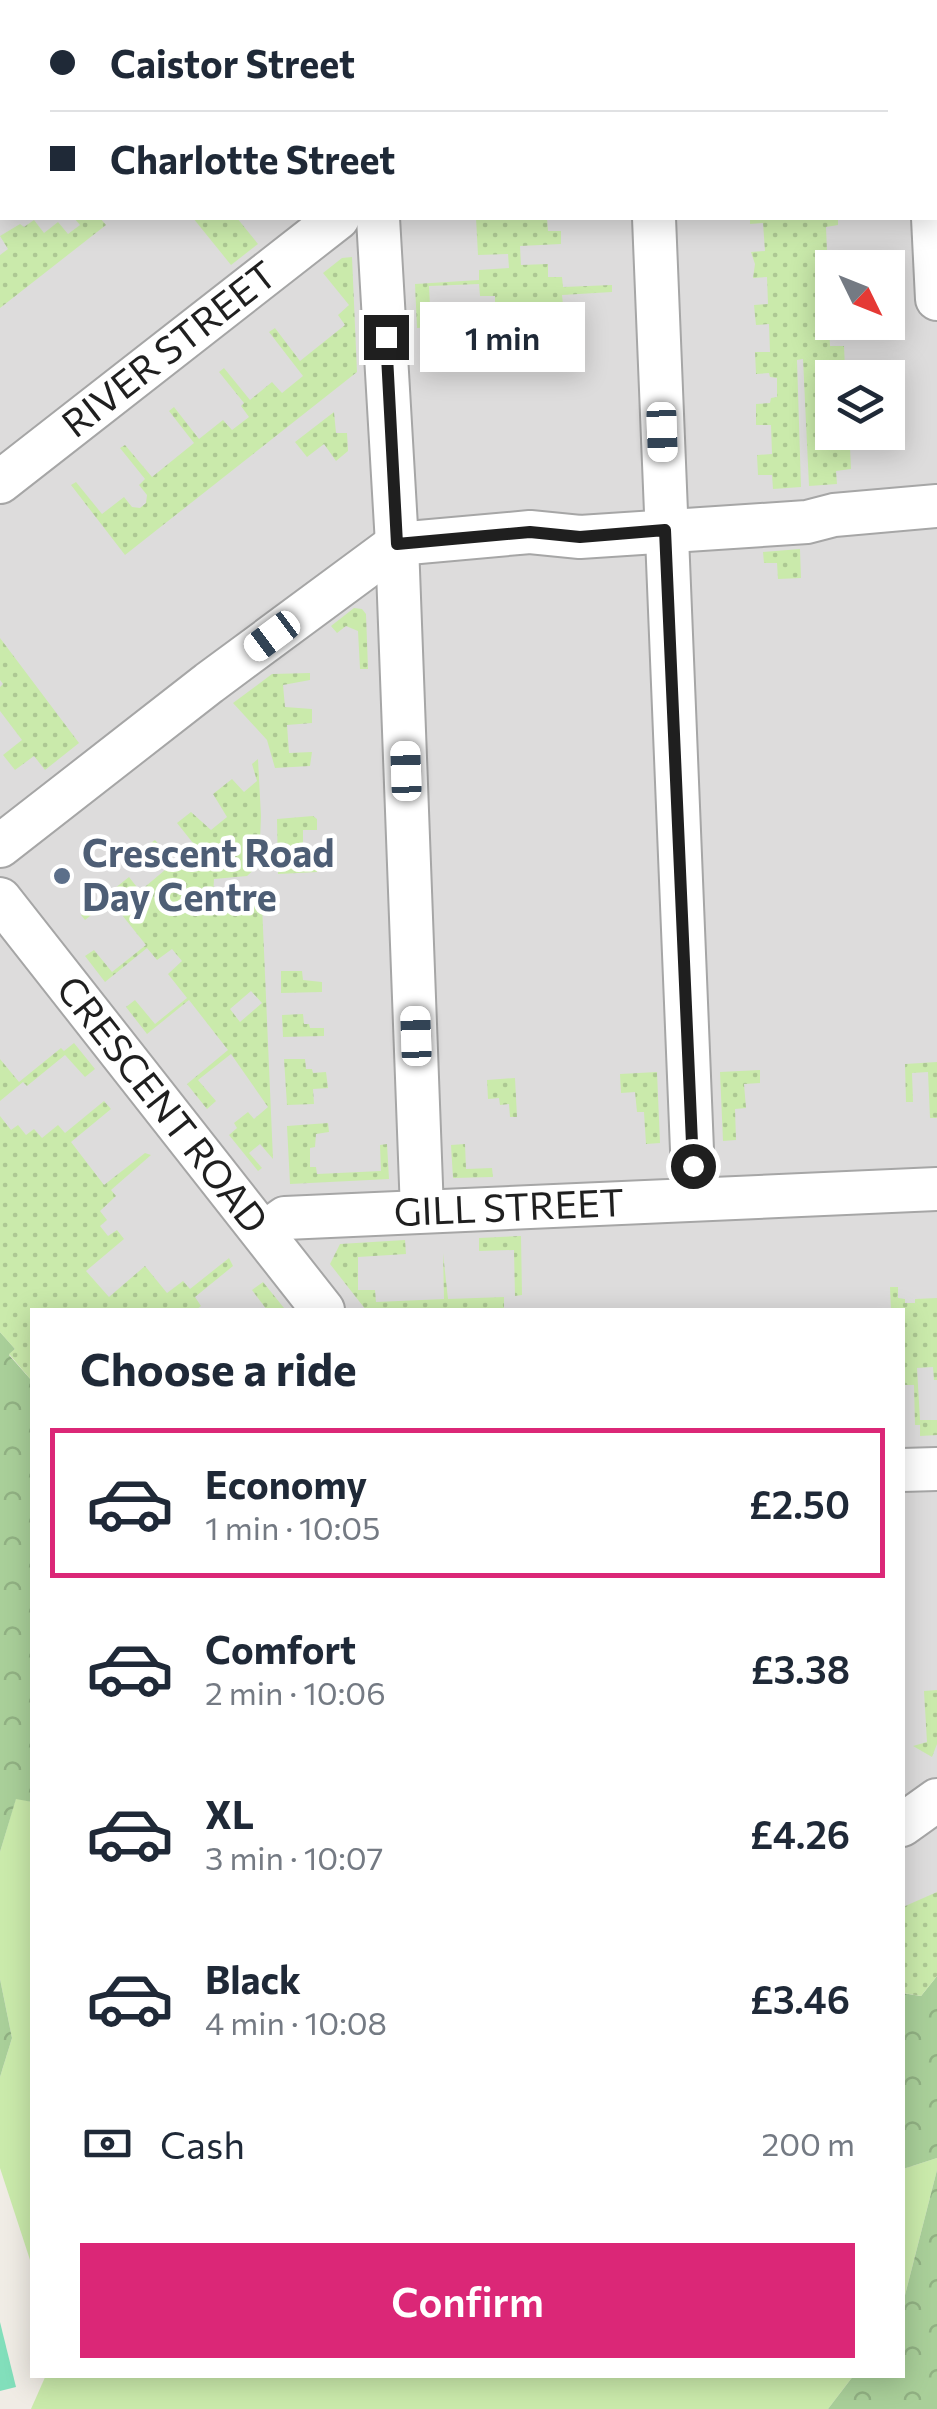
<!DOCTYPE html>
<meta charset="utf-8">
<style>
:root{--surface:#fff;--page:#f6f6f7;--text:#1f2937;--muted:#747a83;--line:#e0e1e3;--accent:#db2777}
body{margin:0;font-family:Commissioner,sans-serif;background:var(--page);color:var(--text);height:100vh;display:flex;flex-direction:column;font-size:38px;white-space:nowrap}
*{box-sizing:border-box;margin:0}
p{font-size:32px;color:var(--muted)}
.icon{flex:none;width:55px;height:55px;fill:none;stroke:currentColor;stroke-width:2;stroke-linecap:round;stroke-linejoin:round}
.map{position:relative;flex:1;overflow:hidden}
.sheet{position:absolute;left:30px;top:1308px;width:875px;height:1070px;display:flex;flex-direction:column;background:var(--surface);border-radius:0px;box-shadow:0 5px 25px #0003}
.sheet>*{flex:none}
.banner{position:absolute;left:0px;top:0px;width:938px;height:220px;box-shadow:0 5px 25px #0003;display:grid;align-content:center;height:220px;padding:0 50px;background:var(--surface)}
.needle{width:65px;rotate:133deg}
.controls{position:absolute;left:815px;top:250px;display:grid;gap:20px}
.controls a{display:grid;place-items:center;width:90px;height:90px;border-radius:0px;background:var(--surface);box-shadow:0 5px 25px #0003;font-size:50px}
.end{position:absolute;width:45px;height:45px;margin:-22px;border:12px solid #1f1f1f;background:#fff;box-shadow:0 0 0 5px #fff}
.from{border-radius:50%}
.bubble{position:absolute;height:70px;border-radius:0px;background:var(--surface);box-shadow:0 5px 25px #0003;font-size:32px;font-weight:600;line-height:70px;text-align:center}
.car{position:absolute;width:30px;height:60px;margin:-30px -15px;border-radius:12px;box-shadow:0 0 8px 2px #0007;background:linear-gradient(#fff 24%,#345 0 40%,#fff 0 76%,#345 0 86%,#fff 0)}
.banner b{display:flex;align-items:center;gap:35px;height:95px;font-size:38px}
.banner b+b{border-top:2px solid var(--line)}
.banner i{width:25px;height:25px;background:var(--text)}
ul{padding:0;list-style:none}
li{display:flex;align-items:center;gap:30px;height:150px;margin:0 20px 15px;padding:0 30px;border:5px solid transparent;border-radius:0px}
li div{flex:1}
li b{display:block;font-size:38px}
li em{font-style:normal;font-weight:600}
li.on{border-color:var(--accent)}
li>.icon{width:90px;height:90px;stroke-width:1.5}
h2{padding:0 50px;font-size:45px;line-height:120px}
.pay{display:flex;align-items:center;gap:25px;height:110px;padding:0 50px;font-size:38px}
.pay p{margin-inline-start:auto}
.button{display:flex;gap:20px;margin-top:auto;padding:20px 50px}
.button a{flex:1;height:115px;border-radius:0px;background:var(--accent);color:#fff;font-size:40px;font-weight:600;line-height:115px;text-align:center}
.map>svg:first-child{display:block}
</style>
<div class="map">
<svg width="937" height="2409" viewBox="0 0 937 2409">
<defs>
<pattern id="forest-crowns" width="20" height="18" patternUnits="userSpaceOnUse" patternTransform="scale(2.5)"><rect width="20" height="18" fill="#a9cf99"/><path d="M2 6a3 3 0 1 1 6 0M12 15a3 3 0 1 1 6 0" fill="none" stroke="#91b183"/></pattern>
<pattern id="garden-dots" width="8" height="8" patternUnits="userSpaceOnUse" patternTransform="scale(2.5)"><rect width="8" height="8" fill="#caeaab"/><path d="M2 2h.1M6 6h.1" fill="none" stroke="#adc893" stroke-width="1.8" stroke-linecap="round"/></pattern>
</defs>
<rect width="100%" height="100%" fill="#f0ece5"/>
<path fill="#dddcdc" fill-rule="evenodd" d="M181,0H937V1976L902,1993V1310H32V1381L0,1332V140L2,138V218H935V2H178ZM832,268H888V322H832ZM832,378H888V432H832Z"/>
<g fill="#caeaab">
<polygon points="16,1798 32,1802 32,2266 0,2168 0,2077 12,2038 0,1979 0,1852"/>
<polygon points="937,2158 937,2170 903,2303 903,2169"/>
<polygon points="46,2375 854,2375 828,2409 31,2409"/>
</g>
<g fill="url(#forest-crowns)">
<polygon points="0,1332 15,1349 9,1355 32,1381 32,1802 16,1799 0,1852"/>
<polygon points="937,1976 937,2158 903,2169 902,1993 921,1996"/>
<polygon points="0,1979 12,2038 0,2077"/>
<polygon points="937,2170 937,2409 828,2409 854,2375 902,2375 903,2303"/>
</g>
<g fill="url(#garden-dots)" fill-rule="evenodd">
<polygon points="74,218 100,218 106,225 0,308 0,255 8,249 0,236 20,224 24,227 34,220 44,233 58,222 68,234 80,225"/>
<polygon points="193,218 237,218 258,244 231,265"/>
<path d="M476,218H547L548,231H561V244L520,246L521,265L548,264V277H562L563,287L612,285V292L562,295L563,305H548L549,319L524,321V349H501L500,339L493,340L492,335H481L480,325L417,328L415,284L479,280V270L509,268L508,254L478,255ZM479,284L480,296H495V316H481V322L431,325L429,286Z"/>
<polygon points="750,218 838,218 838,225 826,227 827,251 839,251 840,267 832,268 832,272 828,272 829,298 832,299 832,318 829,319 830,346 844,346 845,369 832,370 835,448 850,447 851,469 836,471 837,484 809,486 803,359 797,360 801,487 773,489 772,475 758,475 757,455 772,454 771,425 756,425 756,404 770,403 771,398 777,397 777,378 770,377 769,373 756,374 755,352 770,352 769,324 756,325 754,305 768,304 767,277 753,278 755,264 751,252 765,251 763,223 750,224"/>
<polygon points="352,257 357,372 125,555 71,485 76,482 102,514 124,497 132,507 140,508 146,503 147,495 139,485 145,479 120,448 125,445 152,477 194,443 169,411 174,407 199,439 223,420 232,430 249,417 241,406 244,403 219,372 224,368 250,400 272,382 282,393 303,376 269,332 275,328 300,361 345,325 338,315 349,305 323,273 342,258"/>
<polygon points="334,412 336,433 347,433 348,451 336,461 324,444 307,457 295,442"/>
<polygon points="800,549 801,578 778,579 777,563 764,563 763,552"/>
<polygon points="354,608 362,609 366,614 368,669 360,669 358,631 346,626 337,633 331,626"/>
<polygon points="0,638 79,743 45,770 34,756 15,770 3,755 22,740 0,711 0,687 3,684 0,680"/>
<polygon points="310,673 310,680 283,685 285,707 312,709 312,723 287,725 289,753 312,752 310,766 275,768 267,740 233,703 272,674"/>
<path d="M258,759L261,816L259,865L247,876L214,879L213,897L207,898L208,914L226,913L225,896L248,897L262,905L273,1159L260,1144L249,1153L262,1168L258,1171L229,1135L237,1128L234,1123L248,1112L254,1119L268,1107L231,1054L198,1080L216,1101L207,1109L187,1084L228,1050L189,1000L147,1034L126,1007L135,1000L155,1024L187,998L168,974L182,961L172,949L157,960L147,948L105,982L85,956L94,950L112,972L146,945L110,900L85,920L81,915L129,877L140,891L165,870L147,846L155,840L175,865L197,848L177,823L191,812L211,830L227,817L213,794L232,779L244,792L257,781L252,764ZM251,991L262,1003L240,1022L230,1009Z"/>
<polygon points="313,816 317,819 317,830 303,830 303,857 317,856 317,872 278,874 277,819"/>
<polygon points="281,971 302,971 303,980 322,982 322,992 281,993"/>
<polygon points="303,1014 304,1024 309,1024 310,1028 324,1028 324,1036 283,1037 282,1015"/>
<polygon points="74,1043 95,1069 85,1077 65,1055 27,1086 23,1082 0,1101 0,1059 19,1082 61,1048 64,1051"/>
<polygon points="284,1059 305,1059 306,1069 312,1069 313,1073 326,1072 328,1088 313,1089 314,1104 287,1105"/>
<polygon points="937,1062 937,1118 930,1118 928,1072 912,1073 913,1102 906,1102 905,1064"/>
<polygon points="760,1070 760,1083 744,1084 746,1108 735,1109 736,1140 723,1141 720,1072"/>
<polygon points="657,1072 660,1143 646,1144 644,1112 637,1112 635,1092 621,1093 620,1074"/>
<polygon points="515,1078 517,1117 510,1117 509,1104 500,1105 499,1098 488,1099 487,1080"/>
<polygon points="104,1101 111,1109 71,1142 104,1185 145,1153 151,1155 111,1190 116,1196 100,1211 107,1220 100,1226 108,1236 117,1230 124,1239 86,1271 109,1297 145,1266 167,1293 183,1281 190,1289 229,1258 233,1266 195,1297 201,1306 196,1310 32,1310 32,1381 9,1354 15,1349 0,1332 0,1116 11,1130 18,1125 26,1135 34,1129 42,1138 58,1125 65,1133"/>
<polygon points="328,1123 329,1132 316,1134 315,1147 310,1148 310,1167 316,1167 317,1174 381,1171 380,1145 387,1144 389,1179 290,1184 287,1126"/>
<polygon points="465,1144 466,1169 492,1168 493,1177 453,1178 451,1145"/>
<polygon points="521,1236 522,1295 515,1296 514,1250 479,1251 479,1238"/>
<polygon points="405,1240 406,1254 358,1257 358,1290 375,1290 376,1302 444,1299 443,1253 448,1299 504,1297 504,1310 366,1310 330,1264 340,1244"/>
<polygon points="263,1282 284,1308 267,1310 252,1290"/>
<polygon points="890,1287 898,1287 898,1298 905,1299 905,1303 915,1303 915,1299 937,1298 937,1380 934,1380 933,1367 917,1368 920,1420 937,1420 937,1435 920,1436 920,1425 915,1425 914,1385 903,1385 902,1310 891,1310"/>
<polygon points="937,1690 937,1744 932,1757 913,1746 927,1742 924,1691"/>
<polygon points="937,1892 937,1976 921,1996 903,1993 903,1907"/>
</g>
<polygon fill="#82dfbb" points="0,2322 16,2387 0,2391"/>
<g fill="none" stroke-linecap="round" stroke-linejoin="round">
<defs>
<g id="minor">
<polyline points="258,0 260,2"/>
<polyline points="647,0 647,2"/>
<polyline points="925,0 925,2"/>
<polyline points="378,218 397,544 422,1211"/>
<polyline points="654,218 694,1199"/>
<polyline points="933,218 937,299"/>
<path id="s1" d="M0,482L338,218"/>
<polyline points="0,846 209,683 397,544 530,532 580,537 807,522 834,515 937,506"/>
<path id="s2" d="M0,899L323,1310"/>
<path id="s3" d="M264,1233L285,1218L937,1189"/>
<polyline points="902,1470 937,1469"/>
<polyline points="902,1825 937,1800"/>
</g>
<g id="major">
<polyline points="135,2 138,0"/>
<polyline points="0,107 2,105"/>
</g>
</defs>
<use href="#minor" stroke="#a6a6a6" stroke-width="46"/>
<use href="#major" stroke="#9a6700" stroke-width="59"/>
<use href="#minor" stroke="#fff" stroke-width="42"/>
<use href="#major" stroke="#fcd39d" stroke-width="55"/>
</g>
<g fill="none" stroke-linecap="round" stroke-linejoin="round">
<polyline stroke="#1f1f1f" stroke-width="12" points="386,337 397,544 530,532 580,537 665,530 693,1166"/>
</g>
<circle fill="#5c6f8a" stroke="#fff" stroke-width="4" cx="62" cy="876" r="10"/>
<g text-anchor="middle" stroke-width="9" stroke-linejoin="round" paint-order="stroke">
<g font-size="38" fill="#1f1f1f" stroke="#fff">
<text dy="13" stroke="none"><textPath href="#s1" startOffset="215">RIVER STREET</textPath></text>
<text dy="13" stroke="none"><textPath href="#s2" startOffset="262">CRESCENT ROAD</textPath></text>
<text dy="13" stroke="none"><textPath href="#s3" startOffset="250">GILL STREET</textPath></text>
</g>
<g font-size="38" font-weight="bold" fill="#4e5e75" stroke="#fff" text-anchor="start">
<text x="82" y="867">Crescent Road<tspan x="82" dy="44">Day Centre</tspan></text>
</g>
</g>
</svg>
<div class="controls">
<a><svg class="needle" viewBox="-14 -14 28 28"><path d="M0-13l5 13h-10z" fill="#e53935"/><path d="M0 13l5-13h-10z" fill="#747a83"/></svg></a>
<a><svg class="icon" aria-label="layers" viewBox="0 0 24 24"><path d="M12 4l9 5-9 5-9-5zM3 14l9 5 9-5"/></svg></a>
</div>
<i class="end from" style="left:693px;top:1166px"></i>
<i class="end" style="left:386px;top:337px"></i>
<div class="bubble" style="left:420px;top:302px;width:165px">1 min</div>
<i class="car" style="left:662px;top:432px;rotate:178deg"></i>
<i class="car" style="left:272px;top:636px;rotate:233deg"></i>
<i class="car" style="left:406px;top:771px;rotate:358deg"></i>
<i class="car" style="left:416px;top:1036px;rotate:358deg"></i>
<div class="banner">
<b><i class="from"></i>Caistor Street</b>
<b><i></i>Charlotte Street</b>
</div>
<section class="sheet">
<h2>Choose a ride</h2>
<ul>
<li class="on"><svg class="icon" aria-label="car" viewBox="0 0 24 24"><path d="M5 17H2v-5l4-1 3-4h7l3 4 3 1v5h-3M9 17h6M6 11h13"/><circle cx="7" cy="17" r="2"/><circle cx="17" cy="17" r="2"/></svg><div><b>Economy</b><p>1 min · 10:05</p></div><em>£2.50</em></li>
<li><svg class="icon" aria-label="car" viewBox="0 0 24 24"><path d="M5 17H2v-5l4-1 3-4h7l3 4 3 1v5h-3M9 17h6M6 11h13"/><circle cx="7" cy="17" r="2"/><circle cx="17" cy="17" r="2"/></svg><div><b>Comfort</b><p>2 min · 10:06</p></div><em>£3.38</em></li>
<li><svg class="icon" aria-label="car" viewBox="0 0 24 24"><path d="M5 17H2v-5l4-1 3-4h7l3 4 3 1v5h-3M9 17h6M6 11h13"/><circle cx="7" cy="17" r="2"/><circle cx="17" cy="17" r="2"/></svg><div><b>XL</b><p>3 min · 10:07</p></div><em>£4.26</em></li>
<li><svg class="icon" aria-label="car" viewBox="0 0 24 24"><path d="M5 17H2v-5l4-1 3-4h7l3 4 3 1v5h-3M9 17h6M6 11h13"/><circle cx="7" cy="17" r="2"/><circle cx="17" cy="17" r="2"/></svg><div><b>Black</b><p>4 min · 10:08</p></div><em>£3.46</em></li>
</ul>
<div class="pay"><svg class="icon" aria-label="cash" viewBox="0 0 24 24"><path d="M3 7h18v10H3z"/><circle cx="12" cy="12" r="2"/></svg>Cash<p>200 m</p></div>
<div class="button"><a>Confirm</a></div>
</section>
</div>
